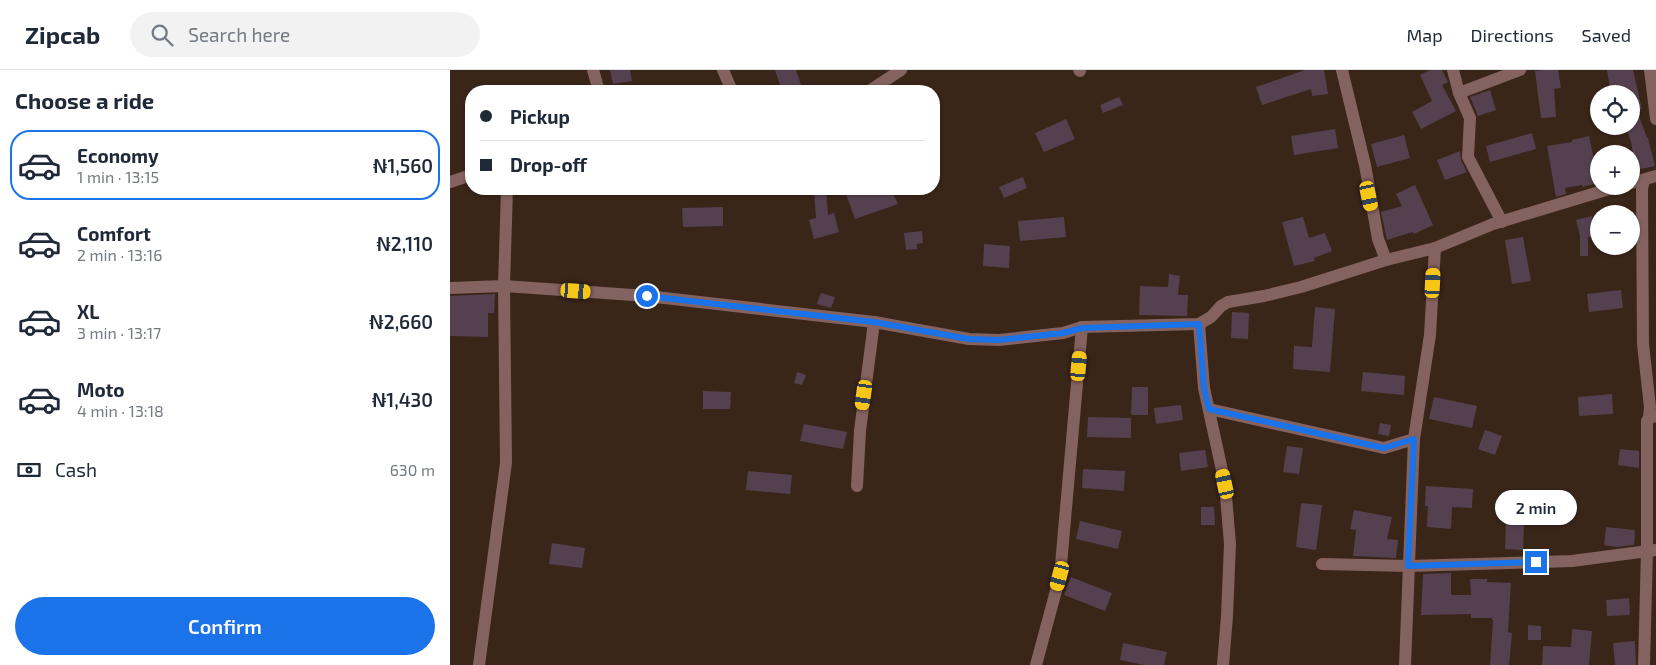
<!DOCTYPE html>
<meta charset="utf-8">
<style>
:root{--surface:#fff;--page:#f2f2f3;--text:#1f2937;--muted:#747a83;--line:#e0e1e3;--accent:#1a73e8}
body{margin:0;font-family:"Exo 2",sans-serif;background:var(--page);color:var(--text);height:100vh;display:flex;flex-direction:column;font-size:19px;white-space:nowrap}
*{box-sizing:border-box;margin:0}
p{font-size:16px;color:var(--muted)}
.icon{flex:none;width:28px;height:28px;fill:none;stroke:currentColor;stroke-width:2;stroke-linecap:round;stroke-linejoin:round}
.map{position:relative;flex:1;overflow:hidden}
.details{display:flex;flex-direction:column;background:var(--surface);width:450px}
.details>*{flex:none}
.banner{position:absolute;left:15px;top:15px;width:475px;height:110px;border-radius:20px;box-shadow:0 1px 4px #0004;display:grid;align-content:center;height:110px;padding:0 15px;background:var(--surface)}
.tools{position:absolute;left:1140px;top:15px;display:grid;gap:10px}
.tools a{display:grid;place-items:center;width:50px;height:50px;border-radius:50%;background:var(--surface);box-shadow:0 1px 4px #0004;font-size:25px}
.end{position:absolute;width:22px;height:22px;margin:-11px;border:6px solid #1a73e8;background:#fff;box-shadow:0 0 0 2px #fff}
.from{border-radius:50%}
.bubble{position:absolute;height:35px;border-radius:18px;background:var(--surface);box-shadow:0 1px 4px #0004;font-size:16px;font-weight:600;line-height:35px;text-align:center}
.car{position:absolute;width:15px;height:30px;margin:-15px -8px;border-radius:6px;box-shadow:0 0 4px 1px #0007;background:linear-gradient(#f5c518 24%,#345 0 40%,#f5c518 0 76%,#345 0 86%,#f5c518 0)}
.banner b{display:flex;align-items:center;gap:18px;height:48px;font-size:19px}
.banner b+b{border-top:1px solid var(--line)}
.banner i{width:12px;height:12px;background:var(--text)}
ul{padding:0;list-style:none}
li{display:flex;align-items:center;gap:15px;height:70px;margin:0 10px 8px;padding:0 5px;border:2px solid transparent;border-radius:20px}
li div{flex:1}
li b{display:block;font-size:19px}
li em{font-style:normal;font-weight:600}
li.on{border-color:var(--accent)}
li>.icon{width:45px;height:45px;stroke-width:1.5}
h2{padding:0 15px;font-size:22px;line-height:60px}
.pay{display:flex;align-items:center;gap:12px;height:55px;padding:0 15px;font-size:19px}
.pay p{margin-inline-start:auto}
.cta{display:flex;gap:10px;margin-top:auto;padding:10px 15px}
.cta a{flex:1;height:58px;border-radius:30px;background:var(--accent);color:#fff;font-size:20px;font-weight:600;line-height:58px;text-align:center}
header{display:flex;align-items:center;gap:30px;box-sizing:border-box;height:70px;padding:0 25px;background:var(--surface);border-bottom:1px solid var(--line)}
header strong{font-size:24px}
nav{display:flex;gap:28px;margin-inline-start:auto;font-size:18px}
.search{width:350px;height:45px;background:var(--page);display:flex;align-items:center;gap:12px;box-sizing:border-box;padding:0 18px;border-radius:28px;color:var(--muted);font-size:19px}
main{display:flex;flex:1;min-height:0}
.map>svg:first-child{display:block}
</style>
<header>
<strong>Zipcab</strong>
<div class="search"><svg class="icon" aria-label="search" viewBox="0 0 24 24"><circle cx="10" cy="10" r="6"/><path d="M15 15l6 6"/></svg>Search here</div>
<nav><a>Map</a><a>Directions</a><a>Saved</a></nav>
</header>
<main>
<section class="details">
<h2>Choose a ride</h2>
<ul>
<li class="on"><svg class="icon" aria-label="car" viewBox="0 0 24 24"><path d="M5 17H2v-5l4-1 3-4h7l3 4 3 1v5h-3M9 17h6M6 11h13"/><circle cx="7" cy="17" r="2"/><circle cx="17" cy="17" r="2"/></svg><div><b>Economy</b><p>1 min · 13:15</p></div><em>₦1,560</em></li>
<li><svg class="icon" aria-label="car" viewBox="0 0 24 24"><path d="M5 17H2v-5l4-1 3-4h7l3 4 3 1v5h-3M9 17h6M6 11h13"/><circle cx="7" cy="17" r="2"/><circle cx="17" cy="17" r="2"/></svg><div><b>Comfort</b><p>2 min · 13:16</p></div><em>₦2,110</em></li>
<li><svg class="icon" aria-label="car" viewBox="0 0 24 24"><path d="M5 17H2v-5l4-1 3-4h7l3 4 3 1v5h-3M9 17h6M6 11h13"/><circle cx="7" cy="17" r="2"/><circle cx="17" cy="17" r="2"/></svg><div><b>XL</b><p>3 min · 13:17</p></div><em>₦2,660</em></li>
<li><svg class="icon" aria-label="car" viewBox="0 0 24 24"><path d="M5 17H2v-5l4-1 3-4h7l3 4 3 1v5h-3M9 17h6M6 11h13"/><circle cx="7" cy="17" r="2"/><circle cx="17" cy="17" r="2"/></svg><div><b>Moto</b><p>4 min · 13:18</p></div><em>₦1,430</em></li>
</ul>
<div class="pay"><svg class="icon" aria-label="cash" viewBox="0 0 24 24"><path d="M3 7h18v10H3z"/><circle cx="12" cy="12" r="2"/></svg>Cash<p>630 m</p></div>
<div class="cta"><a>Confirm</a></div>
</section>
<div class="map">
<svg width="1206" height="595" viewBox="0 0 1206 595">
<rect width="100%" height="100%" fill="#3a2519"/>
<g fill="#55404f">
<polygon points="160,0 180,0 182,11 163,14"/>
<polygon points="325,0 346,0 353,21 332,21"/>
<polygon points="855,0 874,0 878,24 862,26 861,19 812,35 806,17"/>
<polygon points="980,0 992,0 998,12 992,15 1006,41 971,59 962,42 982,31 970,5"/>
<polygon points="1093,0 1108,0 1111,18 1104,19 1106,47 1091,48 1085,1"/>
<polygon points="1157,0 1183,0 1192,39 1187,40 1197,68 1198,68 1205,96 1186,100 1181,72 1176,56 1181,56 1181,24 1161,24"/>
<polygon points="1040,20 1046,40 1028,46 1020,27"/>
<polygon points="669,27 673,35 653,43 650,35"/>
<polygon points="616,49 625,69 594,82 585,63"/>
<polygon points="885,59 888,78 844,85 841,66"/>
<polygon points="1082,63 1086,79 1040,92 1036,76"/>
<polygon points="954,65 960,88 927,97 921,74"/>
<polygon points="1139,66 1149,113 1132,117 1132,115 1115,118 1116,124 1106,127 1097,76 1122,72 1122,70"/>
<polygon points="1010,81 1011,90 1017,102 995,110 987,90"/>
<polygon points="573,107 577,118 554,128 549,117"/>
<polygon points="965,115 983,155 964,164 963,162 937,170 931,142 952,136 946,124"/>
<polygon points="394,119 441,119 448,134 405,149"/>
<polygon points="376,121 378,145 384,143 389,162 364,169 359,150 366,148 364,122"/>
<polygon points="273,137 273,156 233,157 232,138"/>
<polygon points="1142,146 1147,167 1138,167 1138,186 1130,186 1130,166 1126,150"/>
<polygon points="614,147 616,167 570,171 568,151"/>
<polygon points="853,147 859,168 875,163 882,181 864,188 865,191 844,196 832,152"/>
<polygon points="472,161 473,173 467,174 467,179 456,180 454,163"/>
<polygon points="1073,167 1081,211 1062,214 1055,170"/>
<polygon points="534,174 560,176 559,198 533,196"/>
<polygon points="719,204 730,206 728,225 738,225 737,246 689,245 690,216 718,217"/>
<polygon points="1171,220 1173,238 1139,242 1137,224"/>
<polygon points="371,223 385,227 381,238 367,234"/>
<polygon points="45,224 44,243 38,243 38,267 0,266 0,226"/>
<polygon points="865,237 885,239 880,302 843,299 844,276 862,277"/>
<polygon points="782,242 799,243 798,269 781,268"/>
<polygon points="347,302 356,305 352,315 344,313"/>
<polygon points="913,302 955,306 954,325 911,321"/>
<polygon points="682,317 698,317 698,345 681,345"/>
<polygon points="253,321 281,322 280,339 253,339"/>
<polygon points="1162,324 1163,344 1129,346 1128,327"/>
<polygon points="984,327 1027,336 1022,358 979,349"/>
<polygon points="731,335 733,350 706,354 704,338"/>
<polygon points="638,347 681,348 681,368 637,367"/>
<polygon points="930,353 941,355 939,366 928,364"/>
<polygon points="354,354 397,362 393,379 350,371"/>
<polygon points="1035,360 1052,366 1045,385 1028,379"/>
<polygon points="837,376 853,378 849,404 833,402"/>
<polygon points="1170,379 1189,381 1189,398 1168,395"/>
<polygon points="755,380 758,397 731,401 729,383"/>
<polygon points="633,399 675,401 674,421 632,418"/>
<polygon points="298,401 342,405 340,424 296,420"/>
<polygon points="976,416 1023,419 1022,438 1002,437 1001,459 977,457 978,436 975,436"/>
<polygon points="851,433 872,435 866,480 846,477"/>
<polygon points="751,437 764,437 765,455 751,455"/>
<polygon points="904,440 942,447 937,469 948,470 946,488 903,486 906,460 900,459"/>
<polygon points="630,451 672,461 668,479 626,469"/>
<polygon points="1056,452 1074,453 1073,480 1055,479"/>
<polygon points="1156,457 1185,460 1184,475 1167,477 1154,475"/>
<polygon points="102,473 135,478 132,498 99,494"/>
<polygon points="1001,503 1001,525 1021,525 1020,509 1037,509 1037,512 1061,513 1058,562 1062,563 1059,595 1040,595 1043,550 1042,550 1042,548 1021,548 1021,544 971,545 973,504"/>
<polygon points="621,507 662,523 655,541 614,525"/>
<polygon points="1179,528 1180,545 1157,546 1156,530"/>
<polygon points="1078,555 1091,556 1091,570 1078,570"/>
<polygon points="1122,559 1142,561 1139,595 1092,595 1093,576 1121,577"/>
<polygon points="1185,571 1186,595 1165,595 1163,573"/>
<polygon points="673,573 717,582 714,595 694,595 670,590"/>
</g>
<g fill="none" stroke-linecap="round" stroke-linejoin="round">
<g stroke="#84625f" stroke-width="12">
<polyline points="143,0 149,21"/>
<polyline points="273,0 282,21"/>
<polyline points="629,0 630,1"/>
<polyline points="892,0 915,95 928,169 936,190"/>
<polyline points="1003,0 1009,23 1020,48 1018,87 1052,152"/>
<polyline points="1200,0 1206,49"/>
<polyline points="419,21 451,0"/>
<polyline points="1009,23 1070,0"/>
<polyline points="1194,110 1192,119 1193,274 1200,337 1199,348"/>
<polyline points="0,112 21,105"/>
<polyline points="1181,113 1206,106"/>
<polyline points="0,218 54,216 197,226 424,252 519,269 549,270 613,263 632,257 749,254 761,247 771,236 778,232 814,226 851,217 936,190 985,178 1043,154 1169,116"/>
<polyline points="749,254 754,318 775,414 780,474 777,546 773,595"/>
<polyline points="759,339 934,378 964,369"/>
<polyline points="407,416 410,361 424,252"/>
<polyline points="872,494 959,496 1122,491 1206,480"/>
<polyline points="29,595 56,393 54,216 57,119"/>
<polyline points="586,595 610,506 632,257"/>
<polyline points="955,595 964,369 980,265 985,178"/>
<polyline points="1194,595 1197,480 1197,351 1199,348 1206,346"/>
</g>
</g>
<g fill="none" stroke-linecap="round" stroke-linejoin="round">
<polyline stroke="#1a73e8" stroke-width="6" points="197,226 424,252 519,269 549,270 613,263 632,258 749,254 754,318 759,339 934,378 964,369 958,496 1086,492"/>
</g>
</svg>
<div class="tools">
<a><svg class="icon" aria-label="locate" viewBox="0 0 24 24"><circle cx="12" cy="12" r="6"/><path d="M12 2v4M12 18v4M2 12h4M18 12h4"/></svg></a>
<a>+</a>
<a>−</a>
</div>
<i class="end from" style="left:197px;top:226px"></i>
<i class="end" style="left:1086px;top:492px"></i>
<div class="bubble" style="left:1045px;top:420px;width:82px">2 min</div>
<i class="car" style="left:919px;top:126px;rotate:168deg"></i>
<i class="car" style="left:983px;top:213px;rotate:3deg"></i>
<i class="car" style="left:126px;top:221px;rotate:94deg"></i>
<i class="car" style="left:629px;top:296px;rotate:5deg"></i>
<i class="car" style="left:414px;top:325px;rotate:188deg"></i>
<i class="car" style="left:775px;top:414px;rotate:348deg"></i>
<i class="car" style="left:610px;top:506px;rotate:195deg"></i>
<div class="banner">
<b><i class="from"></i>Pickup</b>
<b><i></i>Drop-off</b>
</div>
</div>
</main>
